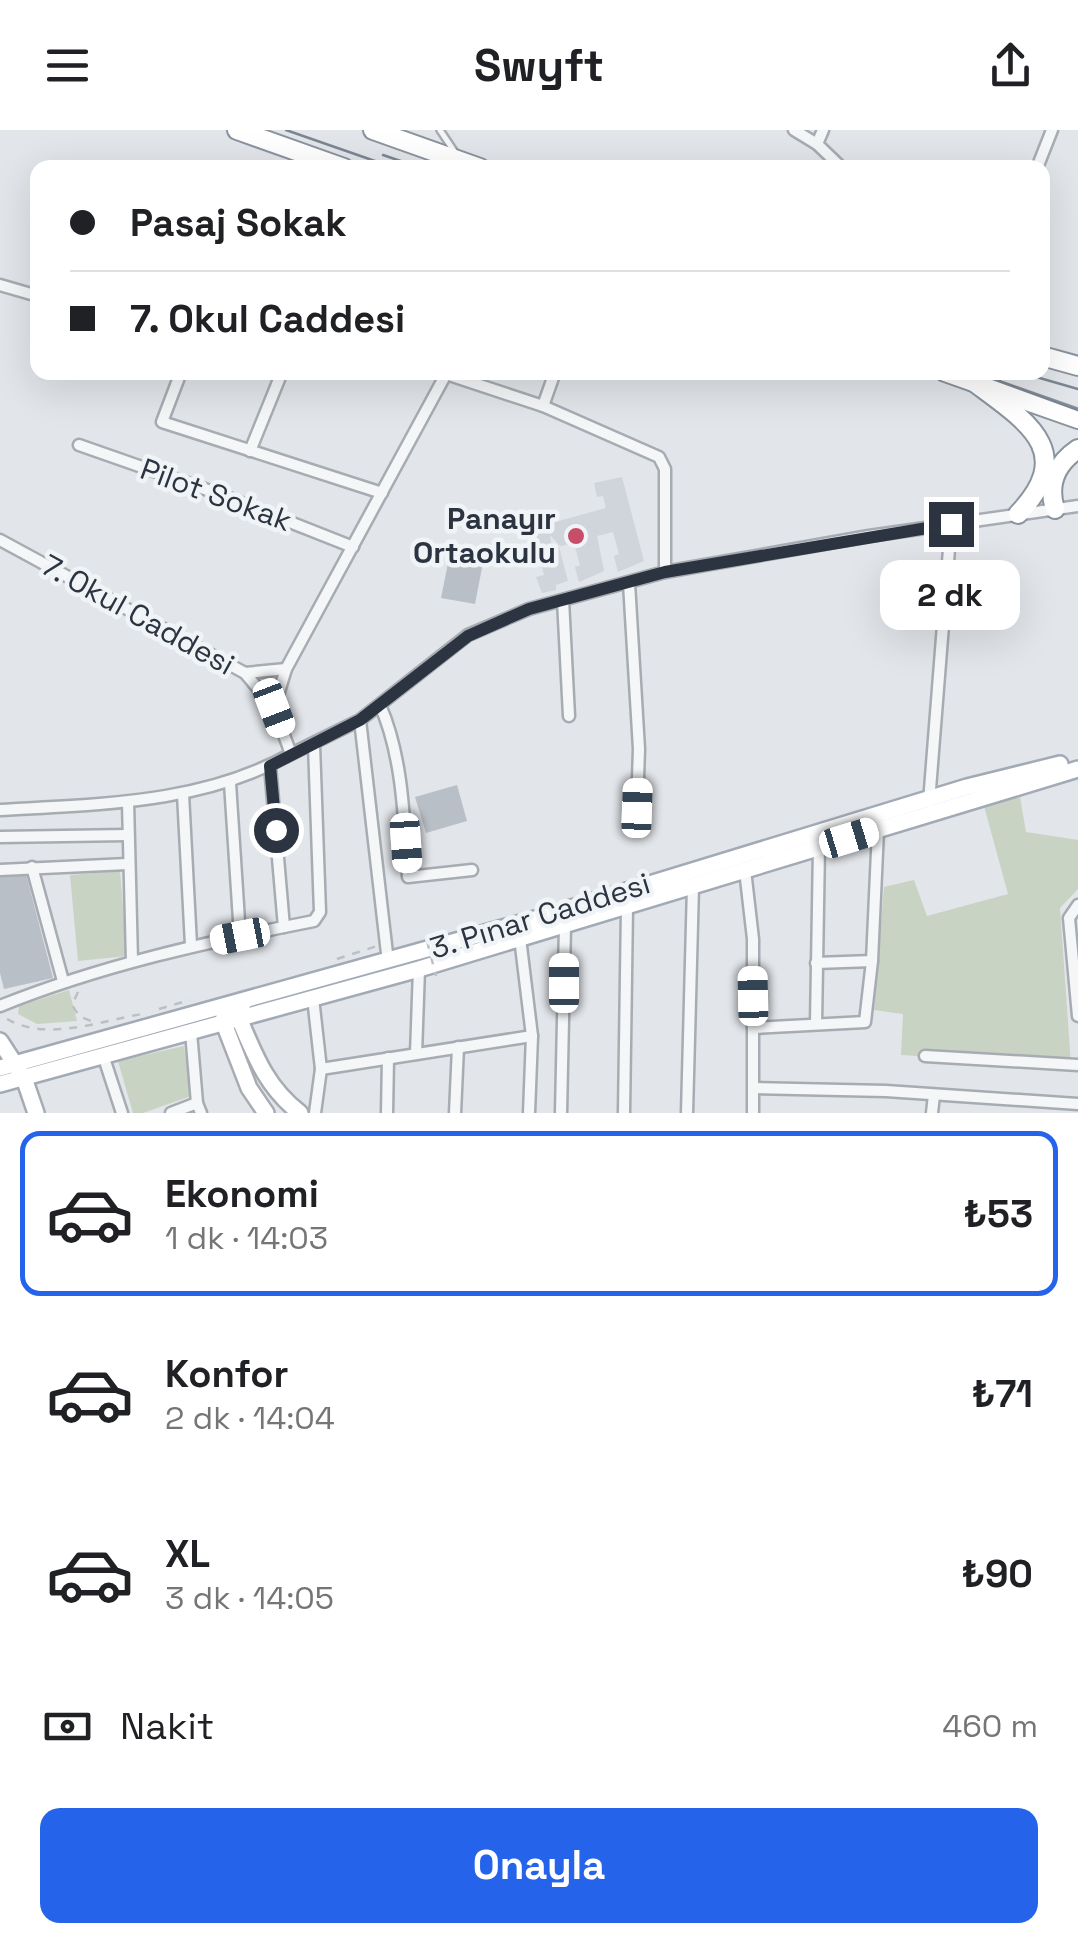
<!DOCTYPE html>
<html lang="tr">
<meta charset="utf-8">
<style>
:root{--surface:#fff;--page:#f2f2f2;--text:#202124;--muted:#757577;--line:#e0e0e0;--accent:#2563eb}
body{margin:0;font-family:"Space Grotesk",sans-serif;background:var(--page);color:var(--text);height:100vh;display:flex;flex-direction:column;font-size:38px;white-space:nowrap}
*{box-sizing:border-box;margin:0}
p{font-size:32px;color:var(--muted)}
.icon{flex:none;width:55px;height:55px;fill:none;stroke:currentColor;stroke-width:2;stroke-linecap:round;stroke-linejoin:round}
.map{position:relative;height:983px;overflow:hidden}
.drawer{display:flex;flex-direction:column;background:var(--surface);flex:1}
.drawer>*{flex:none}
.top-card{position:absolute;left:30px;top:30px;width:1020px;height:220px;border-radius:20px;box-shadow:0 10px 40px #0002;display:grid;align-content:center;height:220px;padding:0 40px;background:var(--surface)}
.end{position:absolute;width:45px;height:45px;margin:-22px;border:12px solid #2b3440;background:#fff;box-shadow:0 0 0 5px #fff}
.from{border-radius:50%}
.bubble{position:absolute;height:70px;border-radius:20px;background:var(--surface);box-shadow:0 10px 40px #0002;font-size:32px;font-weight:700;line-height:70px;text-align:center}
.car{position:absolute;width:30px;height:60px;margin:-30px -15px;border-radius:12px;box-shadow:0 0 8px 2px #0007;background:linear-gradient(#fff 24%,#345 0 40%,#fff 0 76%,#345 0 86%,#fff 0)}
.top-card b{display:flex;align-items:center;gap:35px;height:95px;font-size:38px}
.top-card b+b{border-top:2px solid var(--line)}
.top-card i{width:25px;height:25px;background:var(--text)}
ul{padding:18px 0 0;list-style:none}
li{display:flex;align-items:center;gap:30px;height:165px;margin:0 20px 15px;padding:0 20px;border:5px solid transparent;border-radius:20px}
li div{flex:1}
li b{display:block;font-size:38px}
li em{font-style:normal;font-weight:700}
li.selected{border-color:var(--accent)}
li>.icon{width:90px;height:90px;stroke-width:1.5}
.pay{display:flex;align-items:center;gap:25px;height:110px;padding:0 40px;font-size:38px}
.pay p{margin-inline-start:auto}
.cta{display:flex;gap:20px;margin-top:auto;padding:20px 40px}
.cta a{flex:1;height:115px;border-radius:20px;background:var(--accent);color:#fff;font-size:40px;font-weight:700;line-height:115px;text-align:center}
header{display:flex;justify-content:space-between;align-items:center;height:130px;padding:0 40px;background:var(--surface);font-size:45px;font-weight:700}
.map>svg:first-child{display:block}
</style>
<header><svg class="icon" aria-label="menu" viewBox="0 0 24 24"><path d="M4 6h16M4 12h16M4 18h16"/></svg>Swyft<svg class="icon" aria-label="share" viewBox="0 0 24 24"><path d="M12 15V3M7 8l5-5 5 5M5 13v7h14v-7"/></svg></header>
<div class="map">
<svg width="1078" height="983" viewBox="0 0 1078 983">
<rect width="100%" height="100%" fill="#e2e5e9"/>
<polygon fill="#d0d4db" points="622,347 644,431 618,442 614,426 619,424 613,402 597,406 604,441 579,452 575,437 580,435 574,413 560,416 550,405 552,418 559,417 568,451 556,455 556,460 542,463 536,447 544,445 538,420 530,421 526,400 606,378 603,366 597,367 594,353"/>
<g fill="#c8d3c3">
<polygon points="1020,667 1026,702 1078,710 1078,759 1060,778 1071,935 901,925 903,884 874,880 884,757 914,750 927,786 1008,764 984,676"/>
<polygon points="120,741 127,826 78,831 70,745"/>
<polygon points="69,860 77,891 37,894 18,884 19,876"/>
<polygon points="184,916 191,966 143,983 133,983 118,931"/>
</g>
<g fill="#b9bfc6">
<polygon points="459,416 485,422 475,474 441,468 451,418 457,419"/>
<polygon points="457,655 467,691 426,703 415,667"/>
<polygon points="26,744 53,848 4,859 0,843 0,747"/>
</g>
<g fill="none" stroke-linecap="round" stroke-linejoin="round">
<defs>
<polyline id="service" points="440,0 456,24"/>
<g id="minor">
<polyline points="794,0 817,14 842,38"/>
<polyline points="817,14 823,0"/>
<polyline points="1037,38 1052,0"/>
<polyline points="0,155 38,166"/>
<polyline points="181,242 162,292 382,363"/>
<polyline points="443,243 543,276 659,327 665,339 665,442"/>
<polyline points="543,276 555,242"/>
<polyline points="79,315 219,364 353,417"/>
<polyline points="250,321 282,242"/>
<polyline points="0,410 245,543 274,578 291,624 360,590 468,505 529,479 665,442 869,406 1078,376"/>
<polyline points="629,453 639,619 637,678"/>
<polyline points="563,470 569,586"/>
<polyline points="245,543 286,539"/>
<path d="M380,575C403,627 404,690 408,747L472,740"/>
<polyline points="274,578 286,539 446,244"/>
<polyline points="360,590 388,832"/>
<polyline points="270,636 284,797"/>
<polyline points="230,653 240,806"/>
<polyline points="183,664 191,815"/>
<polyline points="128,672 132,831"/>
<polyline points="929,672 951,394"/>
<path d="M0,680C100,674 202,674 291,624"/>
<polyline points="0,707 127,705"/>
<polyline points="32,737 63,851"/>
<polyline points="0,740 127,734"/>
<polyline points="745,740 753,809 753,983"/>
<polyline points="1078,775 1069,788 1078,886"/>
<polyline points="520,808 532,906 529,983"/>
<polyline points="816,833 872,831"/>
<polyline points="313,868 321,939 315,983"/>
<path d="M0,876C102,835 207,812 314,791L320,782L314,615"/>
<polyline points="816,894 819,717"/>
<polyline points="753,898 865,892 872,831 878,700"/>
<polyline points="191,902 197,973 201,983"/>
<polyline points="416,924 419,839"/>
<polyline points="103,925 122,983"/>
<polyline points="925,926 1078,935"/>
<polyline points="321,939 532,906"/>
<polyline points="754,958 886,961 1078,974"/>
<polyline points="171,983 197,973"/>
<polyline points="387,983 388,928"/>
<polyline points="455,983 458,917"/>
<polyline points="561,983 565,796"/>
<polyline points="624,983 627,777"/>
<polyline points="687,983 693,756"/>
<polyline points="932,983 934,965"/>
</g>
<g id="secondary">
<polyline points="243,874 225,883 223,891 249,958 266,983"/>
<path d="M229,885L239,888C255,926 267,958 300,983"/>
<polyline points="0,911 24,948 36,983"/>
</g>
<g id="primary">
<polyline points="0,938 535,789 967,657 1060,634"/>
<polyline points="0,954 419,839 1078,639"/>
</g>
<g id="trunk">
<polyline points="237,0 344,38"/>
<polyline points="373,0 480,38"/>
<polyline points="1042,226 1078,236"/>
<polyline points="945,242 1078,289"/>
<path d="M974,252C1026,291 1078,321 1018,384"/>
<path d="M1055,379C1047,354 1057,333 1078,319"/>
</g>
</defs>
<use href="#service" stroke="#a7acb3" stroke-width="10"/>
<use href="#minor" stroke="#a7acb3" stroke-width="15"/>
<use href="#secondary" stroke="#a7acb3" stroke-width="20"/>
<use href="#primary" stroke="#a2aab5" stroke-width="20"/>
<use href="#trunk" stroke="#8a949f" stroke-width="22"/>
<g stroke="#bcc0c4" stroke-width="2.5" stroke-dasharray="8 8" stroke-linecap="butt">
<polyline points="337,829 377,816"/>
<polyline points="78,862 72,875 79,886 91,891"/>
<polyline points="159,879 190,870"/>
<path d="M7,889C47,912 100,891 142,884"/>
</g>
<use href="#service" stroke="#f4f6f8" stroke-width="5"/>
<use href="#minor" stroke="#f4f6f8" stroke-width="10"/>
<use href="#secondary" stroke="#fff" stroke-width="15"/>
<use href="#primary" stroke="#fff" stroke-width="15"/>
<use href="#trunk" stroke="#fff" stroke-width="18"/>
<g stroke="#7c8692" stroke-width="2.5">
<polyline points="286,0 395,38"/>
<polyline points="383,25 421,38"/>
<polyline points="974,242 1078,280"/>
<polyline points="1019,242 1078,259"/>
</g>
<polyline stroke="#bcc0c4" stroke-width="2.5" stroke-dasharray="8 8" stroke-linecap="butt" points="427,811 436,846"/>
</g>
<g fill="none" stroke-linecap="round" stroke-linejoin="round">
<polyline stroke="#2b3440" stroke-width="12" points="276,700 270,636 360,590 468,506 529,479 665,442 951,394"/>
</g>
<circle fill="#c74e68" stroke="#f1f4f7" stroke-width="4" cx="576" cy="406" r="10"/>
<g text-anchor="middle" stroke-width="9" stroke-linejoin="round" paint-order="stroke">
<g font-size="30" fill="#2b3440" stroke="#f1f4f7">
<text transform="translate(216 365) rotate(20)" y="10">Pilot Sokak</text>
<text transform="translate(138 485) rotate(29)" y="10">7. Okul Caddesi</text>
<text transform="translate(540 786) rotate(-17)" y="10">3. Pınar Caddesi</text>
</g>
<g font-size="30" font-weight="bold" fill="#2b3440" stroke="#f1f4f7" text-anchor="end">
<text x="556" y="399">Panayır<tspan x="556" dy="34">Ortaokulu</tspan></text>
</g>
</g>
</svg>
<i class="end from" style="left:276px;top:700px"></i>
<i class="end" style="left:951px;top:394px"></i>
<div class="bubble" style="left:880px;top:430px;width:140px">2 dk</div>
<i class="car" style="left:274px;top:578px;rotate:159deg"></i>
<i class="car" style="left:637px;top:678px;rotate:2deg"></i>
<i class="car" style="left:849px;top:708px;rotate:73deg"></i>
<i class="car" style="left:406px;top:713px;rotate:176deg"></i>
<i class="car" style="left:240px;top:806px;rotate:259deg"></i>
<i class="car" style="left:564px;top:853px;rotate:0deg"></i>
<i class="car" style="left:753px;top:866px;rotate:359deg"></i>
<div class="top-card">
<b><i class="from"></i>Pasaj Sokak</b>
<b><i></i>7. Okul Caddesi</b>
</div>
</div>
<section class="drawer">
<ul>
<li class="selected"><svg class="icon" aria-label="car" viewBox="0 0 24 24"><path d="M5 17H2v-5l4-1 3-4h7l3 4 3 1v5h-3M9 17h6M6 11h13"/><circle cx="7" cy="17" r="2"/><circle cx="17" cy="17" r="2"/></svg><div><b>Ekonomi</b><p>1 dk · 14:03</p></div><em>₺53</em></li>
<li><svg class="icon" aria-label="car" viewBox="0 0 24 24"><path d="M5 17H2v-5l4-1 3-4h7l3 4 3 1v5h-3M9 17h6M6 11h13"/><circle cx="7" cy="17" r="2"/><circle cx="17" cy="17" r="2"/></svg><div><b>Konfor</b><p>2 dk · 14:04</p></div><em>₺71</em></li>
<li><svg class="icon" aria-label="car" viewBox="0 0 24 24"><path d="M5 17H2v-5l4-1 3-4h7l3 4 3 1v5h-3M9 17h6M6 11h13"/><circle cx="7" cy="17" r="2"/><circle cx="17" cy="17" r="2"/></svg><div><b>XL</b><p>3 dk · 14:05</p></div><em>₺90</em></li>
</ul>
<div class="pay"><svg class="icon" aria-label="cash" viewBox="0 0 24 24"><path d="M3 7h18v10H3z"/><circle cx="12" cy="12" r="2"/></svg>Nakit<p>460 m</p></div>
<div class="cta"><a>Onayla</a></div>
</section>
